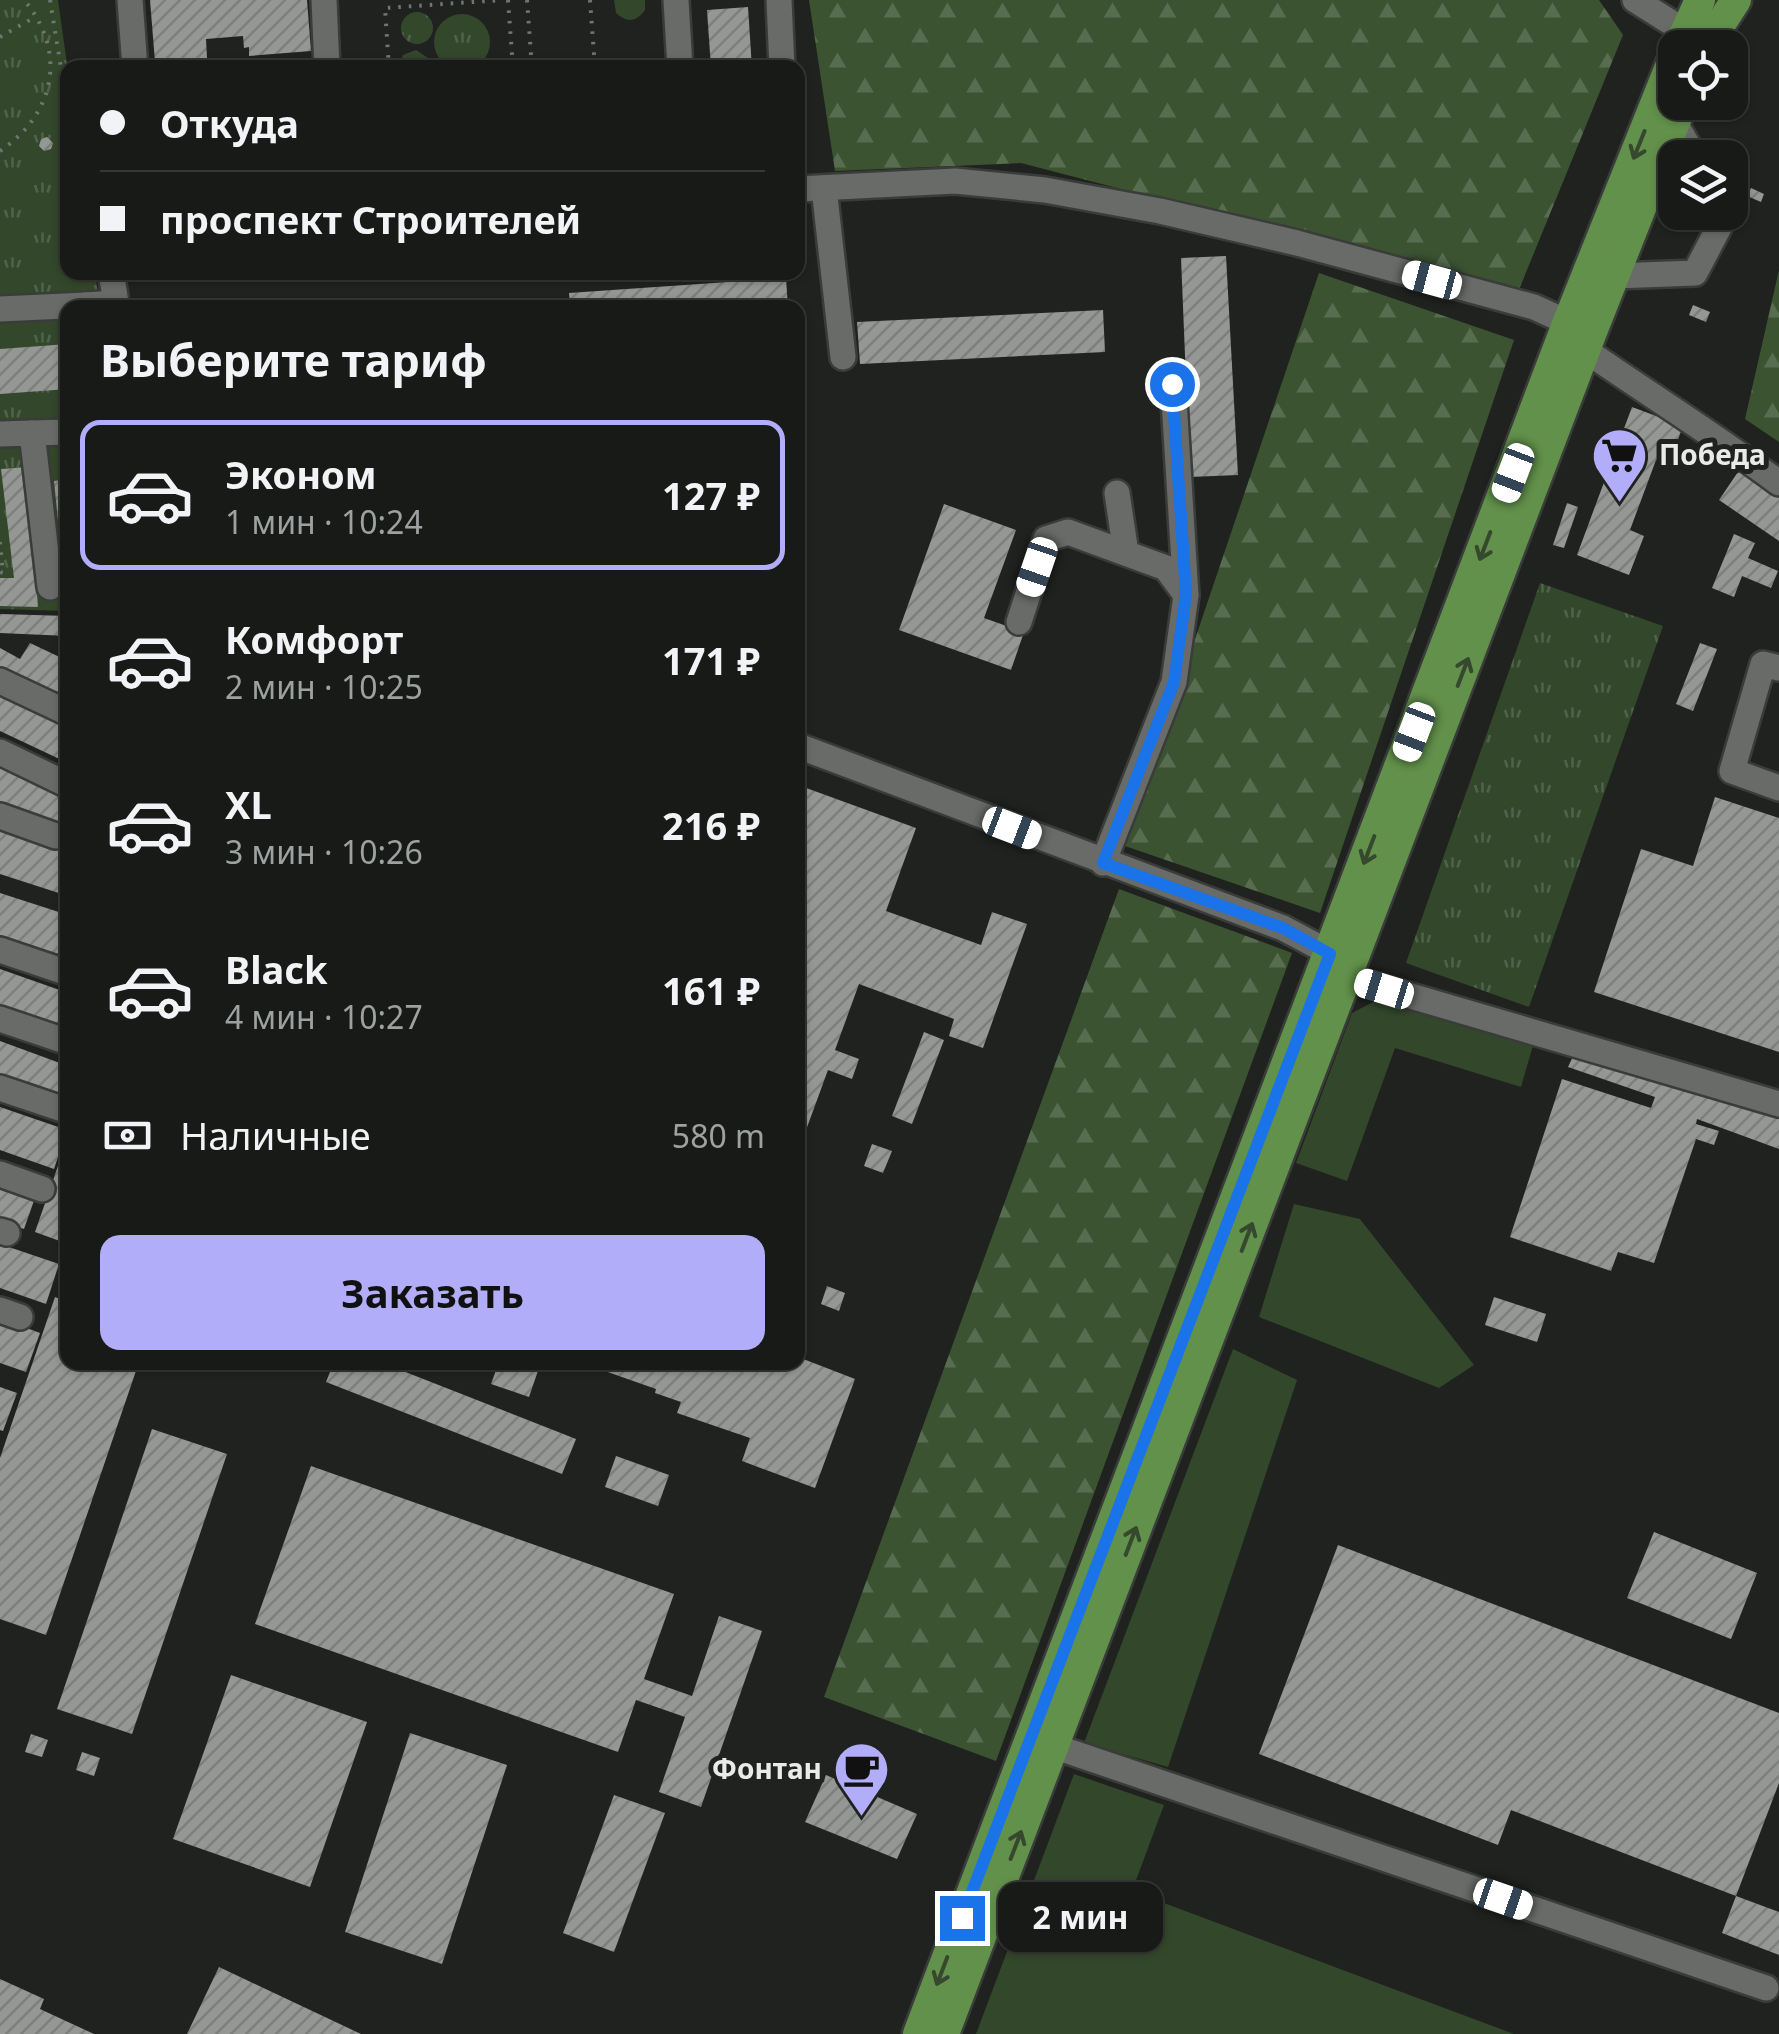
<!DOCTYPE html>
<html lang="ru">
<meta charset="utf-8">
<style>
:root{--surface:#171a16;--page:#242723;--text:#f1f3f6;--muted:#9ea1a1;--line:#363835;--accent:#b2adf9}
body{margin:0;font-family:"Noto Sans",sans-serif;background:var(--page);color:var(--text);height:100vh;display:flex;flex-direction:column;font-size:38px;white-space:nowrap}
*{box-sizing:border-box;margin:0}
p{font-size:32px;color:var(--muted)}
.icon{flex:none;width:55px;height:55px;fill:none;stroke:currentColor;stroke-width:2;stroke-linecap:round;stroke-linejoin:round}
.map{position:relative;flex:1;overflow:hidden}
.details{position:absolute;left:60px;top:300px;width:745px;height:1070px;display:flex;flex-direction:column;background:var(--surface);border-radius:20px;box-shadow:0 2px 8px #0004,0 0 0 2px var(--line)}
.details>*{flex:none}
.banner{position:absolute;left:60px;top:60px;width:745px;height:220px;border-radius:20px;box-shadow:0 2px 8px #0004,0 0 0 2px var(--line);display:grid;align-content:center;height:220px;padding:0 40px;background:var(--surface)}
.buttons{position:absolute;left:1658px;top:30px;display:grid;gap:20px}
.buttons a{display:grid;place-items:center;width:90px;height:90px;border-radius:20px;background:var(--surface);box-shadow:0 2px 8px #0004,0 0 0 2px var(--line);font-size:50px}
.end{position:absolute;width:45px;height:45px;margin:-22px;border:12px solid #1a73e8;background:#fff;box-shadow:0 0 0 5px #fff}
.from{border-radius:50%}
.bubble{position:absolute;height:70px;border-radius:20px;background:var(--surface);box-shadow:0 2px 8px #0004,0 0 0 2px var(--line);font-size:32px;font-weight:700;line-height:70px;text-align:center}
.car{position:absolute;width:30px;height:60px;margin:-30px -15px;border-radius:12px;box-shadow:0 0 8px 2px #0007;background:linear-gradient(#fff 24%,#345 0 40%,#fff 0 76%,#345 0 86%,#fff 0)}
.banner b{display:flex;align-items:center;gap:35px;height:95px;font-size:38px}
.banner b+b{border-top:2px solid var(--line)}
.banner i{width:25px;height:25px;background:var(--text)}
ul{padding:0;list-style:none}
li{display:flex;align-items:center;gap:30px;height:150px;margin:0 20px 15px;padding:0 20px;border:5px solid transparent;border-radius:20px}
li div{flex:1}
li b{display:block;font-size:38px}
li em{font-style:normal;font-weight:700}
li.selected{border-color:var(--accent)}
li>.icon{width:90px;height:90px;stroke-width:1.5}
h2{padding:0 40px;font-size:45px;line-height:120px}
.pay{display:flex;align-items:center;gap:25px;height:110px;padding:0 40px;font-size:38px}
.pay p{margin-inline-start:auto}
.cta{display:flex;gap:20px;margin-top:auto;padding:20px 40px}
.cta a{flex:1;height:115px;border-radius:20px;background:var(--accent);color:#111;font-size:40px;font-weight:700;line-height:115px;text-align:center}
.map>svg:first-child{display:block}
</style>
<div class="map">
<svg width="1779" height="2034" viewBox="0 0 1779 2034">
<defs>
<pattern id="forest-firs" width="22" height="20" patternUnits="userSpaceOnUse" patternTransform="scale(2.5)"><rect width="22" height="20" fill="#3c5332"/><path d="M5 1l3.5 6h-7zM16 11l3.5 6h-7z" fill="#586c50"/></pattern>
<pattern id="park-tufts" width="24" height="20" patternUnits="userSpaceOnUse" patternTransform="scale(2.5)"><rect width="24" height="20" fill="#33472b"/><path d="M3 7l-1-3M5 7V3M7 7l1-3M15 17l-1-3M17 17v-4M19 17l1-3" fill="none" stroke="#51624a"/></pattern>
<pattern id="building-hatch" width="6" height="6" patternUnits="userSpaceOnUse" patternTransform="scale(2.5)"><rect width="6" height="6" fill="#949793"/><path d="M-1 1l2-2M0 6l6-6M5 7l2-2" fill="none" stroke="#7d7f7c"/></pattern>
</defs>
<rect width="100%" height="100%" fill="#1f221e"/>
<g fill="#33472b">
<path d="M614,0H645V10C637,22 626,23 616,13Z"/>
<polygon points="1384,996 1534,1042 1521,1087 1395,1048 1347,1181 1296,1163 1352,1013"/>
<polygon points="1294,1204 1360,1219 1474,1365 1439,1388 1259,1317"/>
<polygon points="1233,1349 1297,1380 1168,1767 1084,1743"/>
<polygon points="1074,1774 1164,1805 1132,1891 1514,2034 976,2034"/>
</g>
<g fill="url(#forest-firs)">
<polygon points="809,0 1599,0 1623,35 1518,292 1021,163 835,171"/>
<polygon points="1779,270 1779,442 1745,419"/>
<polygon points="1319,273 1514,340 1320,913 1125,846"/>
<polygon points="1119,889 1292,953 996,1761 824,1697"/>
</g>
<g fill="url(#park-tufts)">
<polygon points="0,0 58,0 68,71 68,272 95,273 100,307 68,308 67,611 0,609"/>
<circle cx="417" cy="28" r="16"/>
<circle cx="462" cy="42" r="28"/>
<polygon points="416,50 428,58 430,67 399,67 403,55"/>
<polygon points="1540,583 1663,626 1529,1007 1406,963"/>
</g>
<g fill="url(#building-hatch)">
<polygon points="150,0 307,0 311,51 249,56 249,47 244,48 243,36 206,39 207,58 155,62"/>
<polygon points="748,7 752,68 711,68 707,10"/>
<polygon points="47,137 53,143 51,149 44,151 39,146 41,139"/>
<polygon points="1751,188 1764,194 1761,202 1747,196"/>
<polygon points="1226,256 1238,475 1190,477 1181,258"/>
<polygon points="786,278 788,308 560,308 560,305 570,304 569,293"/>
<polygon points="1693,305 1710,312 1706,322 1689,315"/>
<polygon points="1103,310 1105,352 860,364 857,322"/>
<polygon points="68,344 68,389 0,394 0,349"/>
<polygon points="1632,407 1683,426 1669,464 1656,460 1630,530 1644,536 1629,575 1577,555"/>
<polygon points="1742,466 1779,491 1779,541 1719,500"/>
<polygon points="27,467 38,607 0,606 0,578 14,578 1,469"/>
<polygon points="68,479 68,589 65,589 54,481"/>
<polygon points="1567,503 1578,507 1564,548 1553,545"/>
<polygon points="944,504 1016,530 984,618 1024,632 1011,670 899,630"/>
<polygon points="1734,534 1755,543 1748,558 1778,571 1771,588 1742,576 1734,597 1712,588"/>
<polygon points="0,614 68,616 68,636 0,633"/>
<polygon points="30,643 68,661 68,703 0,671 0,648 20,659"/>
<polygon points="1700,643 1717,649 1693,711 1676,704"/>
<polygon points="0,687 68,717 68,763 0,731"/>
<polygon points="0,760 68,792 68,827 0,801"/>
<polygon points="798,785 916,828 886,911 981,945 992,912 1027,924 983,1048 949,1036 954,1019 859,984 835,1050 859,1059 852,1079 828,1070 798,1152"/>
<polygon points="1715,797 1779,818 1779,1052 1594,992 1641,849 1693,866"/>
<polygon points="0,831 68,853 68,896 0,874"/>
<polygon points="0,893 68,915 68,957 0,935"/>
<polygon points="0,969 68,993 68,1034 0,1010"/>
<polygon points="924,1032 944,1040 912,1124 892,1116"/>
<polygon points="0,1041 68,1066 68,1109 0,1084"/>
<polygon points="1577,1048 1779,1111 1779,1149 1697,1119 1696,1124 1719,1131 1714,1145 1696,1139 1654,1263 1618,1252 1611,1271 1510,1237 1562,1079 1651,1108 1655,1097 1568,1067"/>
<polygon points="0,1107 67,1130 54,1169 0,1150"/>
<polygon points="67,1140 68,1140 68,1244 35,1232"/>
<polygon points="872,1144 892,1151 883,1173 864,1166"/>
<polygon points="0,1178 37,1192 24,1229 0,1221"/>
<polygon points="0,1244 59,1264 46,1304 0,1288"/>
<polygon points="827,1286 845,1293 839,1311 821,1304"/>
<polygon points="55,1297 68,1302 68,1362 139,1362 46,1635 0,1619 0,1458"/>
<polygon points="1494,1297 1546,1314 1537,1342 1485,1325"/>
<polygon points="0,1318 40,1333 26,1372 0,1363"/>
<polygon points="798,1357 855,1379 815,1488 742,1461 750,1438 677,1413 681,1402 655,1393 656,1389 582,1363 798,1362"/>
<polygon points="334,1362 380,1362 576,1439 562,1474 326,1382"/>
<polygon points="499,1362 541,1362 529,1397 491,1384"/>
<polygon points="0,1387 17,1393 3,1431 0,1430"/>
<polygon points="152,1429 227,1454 132,1734 57,1709"/>
<polygon points="616,1456 669,1475 658,1506 605,1487"/>
<polygon points="311,1466 674,1594 644,1679 692,1696 719,1616 762,1631 701,1807 659,1792 685,1717 636,1700 618,1752 255,1624"/>
<polygon points="1654,1532 1757,1573 1731,1639 1627,1598"/>
<polygon points="1338,1545 1779,1713 1779,1783 1736,1896 1511,1810 1498,1845 1259,1754"/>
<polygon points="231,1675 367,1722 310,1887 173,1839"/>
<polygon points="410,1733 507,1765 442,1964 345,1932"/>
<polygon points="31,1734 48,1740 42,1757 25,1752"/>
<polygon points="82,1752 100,1758 94,1776 76,1770"/>
<polygon points="826,1775 917,1814 897,1859 805,1822"/>
<polygon points="614,1795 665,1813 614,1952 563,1933"/>
<polygon points="1736,1896 1779,1912 1779,1955 1722,1933"/>
<polygon points="219,1967 361,2034 187,2034"/>
<polygon points="0,1979 44,1999 40,2009 94,2034 0,2034"/>
</g>
<g fill="none" stroke-linecap="round" stroke-linejoin="round">
<defs>
<g id="minor">
<polyline points="130,0 135,68"/>
<polyline points="324,0 327,68"/>
<polyline points="676,0 680,68"/>
<polyline points="779,0 782,68"/>
<polyline points="1635,0 1702,42"/>
<polyline points="1675,123 1695,158"/>
<polyline points="824,188 843,357"/>
<polyline points="798,189 955,181 1045,190 1160,211 1297,243 1534,307 1582,329"/>
<polyline points="111,272 116,303"/>
<polyline points="1614,276 1695,273 1727,212"/>
<polyline points="86,308 86,305 116,303 116,308"/>
<polyline points="0,309 86,305"/>
<path d="M1585,350C1650,395 1716,436 1779,483"/>
<polyline points="1173,384 1186,595"/>
<polyline points="32,433 68,432"/>
<polyline points="0,434 32,433 50,587"/>
<polyline points="1117,493 1126,553"/>
<polyline points="1019,622 1046,539 1068,532 1166,568 1186,595 1174,682 1103,863"/>
<polyline points="1779,668 1763,664 1732,771 1779,788"/>
<polyline points="0,681 68,713"/>
<polyline points="798,746 1283,928 1330,953"/>
<polyline points="0,752 68,785"/>
<polyline points="0,816 56,836"/>
<polyline points="0,950 68,973"/>
<polyline points="1346,977 1779,1104"/>
<polyline points="0,1019 68,1042"/>
<polyline points="0,1088 68,1111"/>
<polyline points="0,1174 42,1189"/>
<polyline points="0,1231 7,1233"/>
<polyline points="0,1310 20,1317"/>
<polyline points="1053,1746 1766,1988"/>
</g>
<g id="major">
<polyline points="1678,48 1700,0"/>
<polyline points="1705,48 1736,0"/>
<polyline points="918,2034 1567,324 1675,54"/>
<polyline points="944,2034 1592,332 1683,102"/>
</g>
</defs>
<use href="#minor" stroke="#3a3c3a" stroke-width="30"/>
<use href="#major" stroke="#3a3c3a" stroke-width="35"/>
<g stroke="#727571" stroke-width="4" stroke-dasharray="2.5 8" stroke-linecap="butt">
<polyline points="50,0 68,111"/>
<polyline points="508,0 513,68"/>
<polyline points="527,0 532,68"/>
<polyline points="590,0 595,68"/>
<polyline points="0,37 35,17"/>
<polyline points="389,68 385,8 502,0"/>
<path d="M0,151C55,114 68,52 24,0"/>
<polyline points="0,542 3,573 0,572"/>
</g>
<use href="#minor" stroke="#686b67" stroke-width="25"/>
<use href="#major" stroke="#62914b" stroke-width="30"/>
</g>
<defs><path id="oneway-shaft" d="M-6 0H5M1.5-3L5.5 0L1.5 3" fill="none" stroke-width="1.6" stroke-linecap="round" stroke-linejoin="round" transform="scale(2.5)"/></defs>
<g stroke="#36492e">
<use href="#oneway-shaft" transform="translate(1639 145) rotate(112)"/>
<use href="#oneway-shaft" transform="translate(1485 546) rotate(111)"/>
<use href="#oneway-shaft" transform="translate(1463 672) rotate(-69)"/>
<use href="#oneway-shaft" transform="translate(1369 850) rotate(111)"/>
<use href="#oneway-shaft" transform="translate(1247 1237) rotate(-69)"/>
<use href="#oneway-shaft" transform="translate(1131 1541) rotate(-69)"/>
<use href="#oneway-shaft" transform="translate(1016 1845) rotate(-69)"/>
<use href="#oneway-shaft" transform="translate(942 1971) rotate(111)"/>
</g>
<g fill="none" stroke-linecap="round" stroke-linejoin="round">
<polyline stroke="#1a73e8" stroke-width="12" points="962,1918 1330,954 1283,928 1103,863 1174,682 1186,594 1172,384"/>
</g>
<defs>
<symbol id="supermarket-pin" viewBox="-11 -11 22 30"><path d="M0 17L-7.5 6A9.5 9.5 0 1 1 7.5 6Z" fill="#b2adf9" stroke="#1f221e"/><path d="M-6-5.5h2.5l.6 2H6L4.5 2H-2.5L-4.4-4H-6ZM-1.5 3.2a1.3 1.3 0 1 0 .1 0ZM3 3.2a1.3 1.3 0 1 0 .1 0Z" fill="#111"/></symbol>
<symbol id="cafe-pin" viewBox="-11 -11 22 30"><path d="M0 17L-7.5 6A9.5 9.5 0 1 1 7.5 6Z" fill="#b2adf9" stroke="#1f221e"/><path d="M-5.5-4.5H6V0H3Q3 3.5 0 3.5H-2.5Q-5.5 3.5-5.5 0ZM3-3.2v2h1.7v-2ZM-6 4.5H4V6H-6Z" fill="#111"/></symbol>
</defs>
<g fill-rule="evenodd">
<use href="#supermarket-pin" x="1588" y="424" width="63" height="86"/>
<use href="#cafe-pin" x="830" y="1738" width="63" height="86"/>
</g>
<g text-anchor="middle" stroke-width="10" stroke-linejoin="round" paint-order="stroke">
<g font-size="28" font-weight="bold" fill="#e9ebe9" stroke="#1f221e" text-anchor="start">
<text x="1659" y="465">Победа</text>
<text x="822" y="1779" text-anchor="end">Фонтан</text>
</g>
</g>
</svg>
<div class="buttons">
<a><svg class="icon" aria-label="locate" viewBox="0 0 24 24"><circle cx="12" cy="12" r="6"/><path d="M12 2v4M12 18v4M2 12h4M18 12h4"/></svg></a>
<a><svg class="icon" aria-label="layers" viewBox="0 0 24 24"><path d="M12 4l9 5-9 5-9-5zM3 14l9 5 9-5"/></svg></a>
</div>
<i class="end from" style="left:1172px;top:384px"></i>
<i class="end" style="left:962px;top:1918px"></i>
<div class="bubble" style="left:998px;top:1882px;width:165px">2 мин</div>
<i class="car" style="left:1432px;top:280px;rotate:285deg"></i>
<i class="car" style="left:1513px;top:473px;rotate:201deg"></i>
<i class="car" style="left:1037px;top:567px;rotate:199deg"></i>
<i class="car" style="left:1414px;top:732px;rotate:201deg"></i>
<i class="car" style="left:1012px;top:828px;rotate:111deg"></i>
<i class="car" style="left:1384px;top:989px;rotate:287deg"></i>
<i class="car" style="left:1503px;top:1899px;rotate:109deg"></i>
<div class="banner">
<b><i class="from"></i>Откуда</b>
<b><i></i>проспект Строителей</b>
</div>
<section class="details">
<h2>Выберите тариф</h2>
<ul>
<li class="selected"><svg class="icon" aria-label="car" viewBox="0 0 24 24"><path d="M5 17H2v-5l4-1 3-4h7l3 4 3 1v5h-3M9 17h6M6 11h13"/><circle cx="7" cy="17" r="2"/><circle cx="17" cy="17" r="2"/></svg><div><b>Эконом</b><p>1 мин · 10:24</p></div><em>127 ₽</em></li>
<li><svg class="icon" aria-label="car" viewBox="0 0 24 24"><path d="M5 17H2v-5l4-1 3-4h7l3 4 3 1v5h-3M9 17h6M6 11h13"/><circle cx="7" cy="17" r="2"/><circle cx="17" cy="17" r="2"/></svg><div><b>Комфорт</b><p>2 мин · 10:25</p></div><em>171 ₽</em></li>
<li><svg class="icon" aria-label="car" viewBox="0 0 24 24"><path d="M5 17H2v-5l4-1 3-4h7l3 4 3 1v5h-3M9 17h6M6 11h13"/><circle cx="7" cy="17" r="2"/><circle cx="17" cy="17" r="2"/></svg><div><b>XL</b><p>3 мин · 10:26</p></div><em>216 ₽</em></li>
<li><svg class="icon" aria-label="car" viewBox="0 0 24 24"><path d="M5 17H2v-5l4-1 3-4h7l3 4 3 1v5h-3M9 17h6M6 11h13"/><circle cx="7" cy="17" r="2"/><circle cx="17" cy="17" r="2"/></svg><div><b>Black</b><p>4 мин · 10:27</p></div><em>161 ₽</em></li>
</ul>
<div class="pay"><svg class="icon" aria-label="cash" viewBox="0 0 24 24"><path d="M3 7h18v10H3z"/><circle cx="12" cy="12" r="2"/></svg>Наличные<p>580 m</p></div>
<div class="cta"><a>Заказать</a></div>
</section>
</div>
